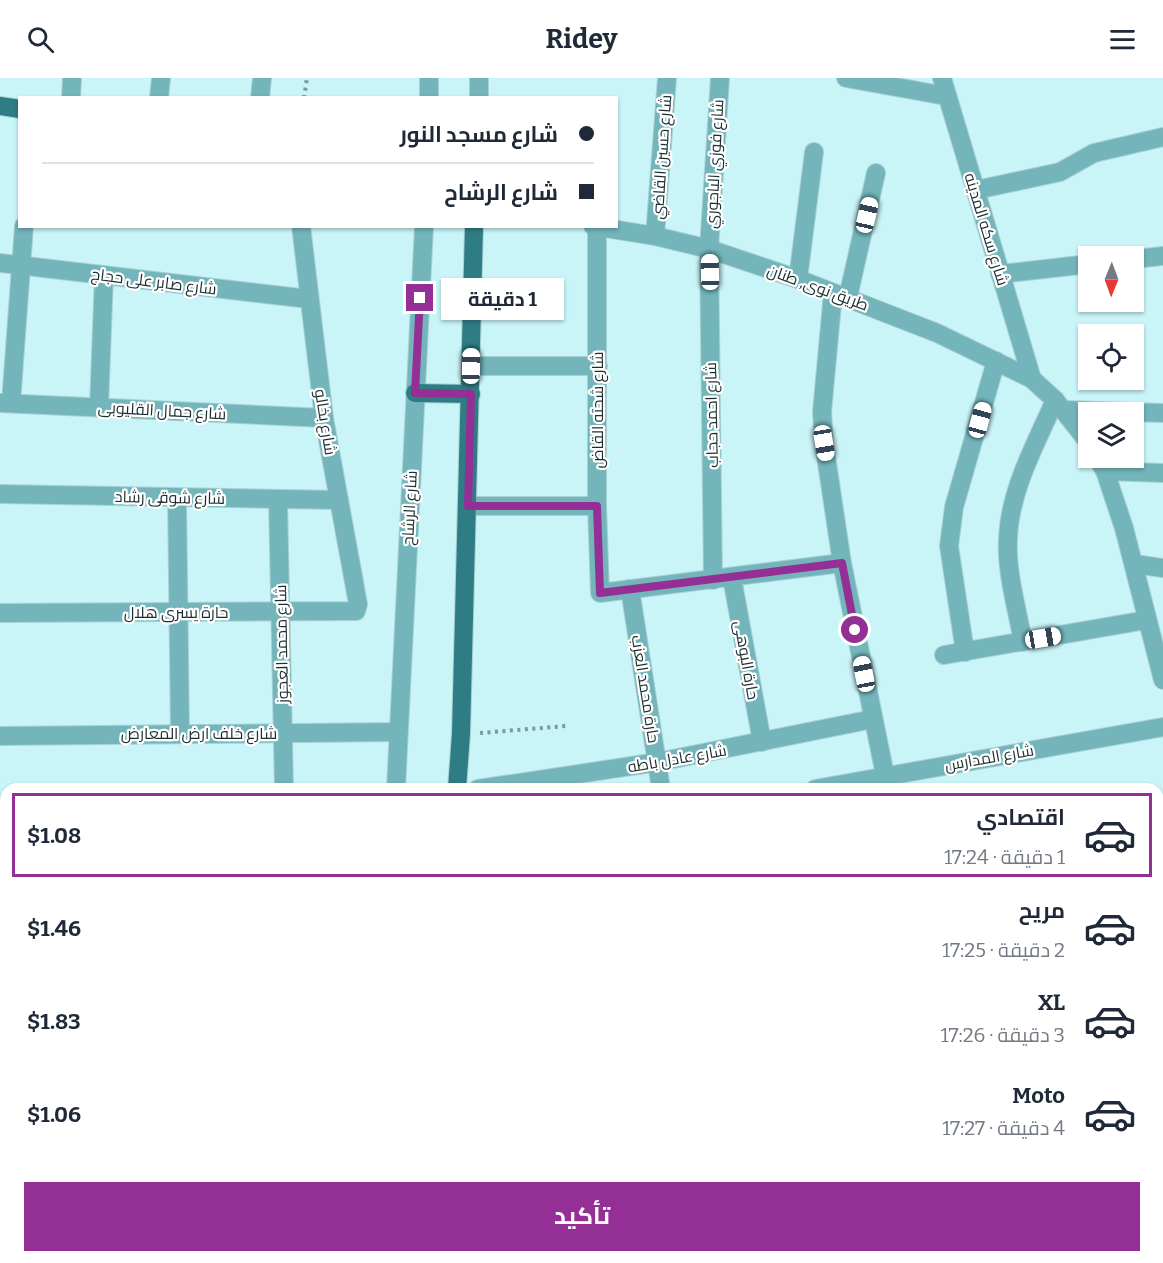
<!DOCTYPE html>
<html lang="ar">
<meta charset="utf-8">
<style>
:root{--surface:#fff;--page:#f6f6f7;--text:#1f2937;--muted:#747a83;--line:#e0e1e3;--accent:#943095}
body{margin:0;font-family:Bitter,Cairo,serif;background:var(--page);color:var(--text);direction:rtl;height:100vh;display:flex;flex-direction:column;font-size:22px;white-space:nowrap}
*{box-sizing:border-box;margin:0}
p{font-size:20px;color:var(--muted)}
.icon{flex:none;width:33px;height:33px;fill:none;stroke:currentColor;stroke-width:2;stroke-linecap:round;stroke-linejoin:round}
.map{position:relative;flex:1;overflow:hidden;direction:ltr}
.sheet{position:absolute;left:0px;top:705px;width:1164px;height:480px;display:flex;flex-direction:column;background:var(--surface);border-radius:18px 18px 0 0;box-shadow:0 2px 4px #0004;direction:rtl}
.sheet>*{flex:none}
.top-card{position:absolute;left:18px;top:18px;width:600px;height:132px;border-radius:0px;box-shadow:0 2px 4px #0004;direction:rtl;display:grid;align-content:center;height:132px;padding:0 24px;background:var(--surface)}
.needle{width:39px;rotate:181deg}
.fabs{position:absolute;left:1078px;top:168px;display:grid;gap:12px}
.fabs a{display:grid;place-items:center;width:66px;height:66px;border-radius:0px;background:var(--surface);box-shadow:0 2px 4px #0004;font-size:30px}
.end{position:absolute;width:27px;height:27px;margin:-14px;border:8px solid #943095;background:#fff;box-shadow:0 0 0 3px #fff}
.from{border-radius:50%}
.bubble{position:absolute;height:42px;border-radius:0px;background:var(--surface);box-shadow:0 2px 4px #0004;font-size:20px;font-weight:700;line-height:42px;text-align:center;direction:rtl}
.car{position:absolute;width:18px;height:36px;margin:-18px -9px;border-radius:8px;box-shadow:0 0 4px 2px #0007;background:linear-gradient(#fff 24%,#345 0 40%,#fff 0 76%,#345 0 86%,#fff 0)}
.top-card b{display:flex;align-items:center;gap:21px;height:57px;font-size:22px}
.top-card b+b{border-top:2px solid var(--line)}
.top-card i{width:15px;height:15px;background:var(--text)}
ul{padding:10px 0 0;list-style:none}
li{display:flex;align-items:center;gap:18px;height:84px;margin:0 12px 9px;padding:0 12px;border:3px solid transparent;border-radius:0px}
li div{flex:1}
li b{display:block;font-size:22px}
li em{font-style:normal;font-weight:700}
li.current{border-color:var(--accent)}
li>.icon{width:54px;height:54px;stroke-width:1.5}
.cta{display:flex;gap:12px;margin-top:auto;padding:12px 24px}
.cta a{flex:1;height:69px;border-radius:0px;background:var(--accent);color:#fff;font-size:24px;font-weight:700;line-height:69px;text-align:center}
header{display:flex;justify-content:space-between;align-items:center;height:78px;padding:0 24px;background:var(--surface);font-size:27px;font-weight:700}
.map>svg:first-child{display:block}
</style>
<header><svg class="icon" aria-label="menu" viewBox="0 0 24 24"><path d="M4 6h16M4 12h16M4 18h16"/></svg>Ridey<svg class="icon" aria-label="search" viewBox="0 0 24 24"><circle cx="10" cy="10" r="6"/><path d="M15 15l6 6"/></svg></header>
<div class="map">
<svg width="1163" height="1185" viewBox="0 0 1163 1185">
<rect width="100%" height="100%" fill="#c9f4f8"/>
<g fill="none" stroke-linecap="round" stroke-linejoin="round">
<defs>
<g id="minor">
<polyline points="846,0 946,18"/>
<polyline points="942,0 1032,301"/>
<polyline points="71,20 72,0"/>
<polyline points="159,20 161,0"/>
<polyline points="260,20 262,0"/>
<polyline points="429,20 429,0"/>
<polyline points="479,20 479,0"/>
<polyline points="976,112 1060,94 1094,75 1163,59"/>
<polyline points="593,148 655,158 709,171 798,201 937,255 1032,301 1055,322 1089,365"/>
<polyline points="597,149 597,428 600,515 842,485"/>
<polyline points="655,158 667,0"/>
<polyline points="1134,181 1163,178"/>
<polyline points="0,185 309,221"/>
<polyline points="1000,196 1089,186"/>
<polyline points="798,201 814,74"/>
<polyline points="833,215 822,334 824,365 842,485 885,697"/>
<polyline points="848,219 876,95"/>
<polyline points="471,288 598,288"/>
<polyline points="0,325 324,340"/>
<polyline points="11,325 24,148"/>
<polyline points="99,329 104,197"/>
<polyline points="1063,332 1163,335"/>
<polyline points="1097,380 1105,393 1124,450 1163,602"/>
<polyline points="1105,393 1163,395"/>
<polyline points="0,416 339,422"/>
<polyline points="177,419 180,656"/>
<polyline points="278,422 284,711"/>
<polyline points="468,428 597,428"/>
<polyline points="1135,486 1163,490"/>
<polyline points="732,500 762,664"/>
<polyline points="713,502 709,171 720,0"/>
<polyline points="630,511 661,711"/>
<polyline points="0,535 356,533 358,526 324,340 301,148"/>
<path d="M1023,564C1017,530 1006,494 1008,460C1010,411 1036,366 1055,322"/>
<polyline points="965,574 949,468 954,429 996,283"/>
<polyline points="944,577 1146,542"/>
<polyline points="0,658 398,654"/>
<polyline points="396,711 424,148"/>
<polyline points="478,711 658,684 873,641"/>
<polyline points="815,711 1163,649"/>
<polyline points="0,737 6,737"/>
<polyline points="0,822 6,822"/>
<polyline points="0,913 6,912"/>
<polyline points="0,975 6,975"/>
<polyline points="1158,1015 1163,1014"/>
<polyline points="0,1041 6,1040"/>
<polyline points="1158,1084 1163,1084"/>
<polyline points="1158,1172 1163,1172"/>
<polyline points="46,1179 46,1185"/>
<polyline points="148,1179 148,1185"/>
<polyline points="254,1179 255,1185"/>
<polyline points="571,1179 571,1185"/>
<polyline points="662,1179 663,1185"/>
<polyline points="764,1179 764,1185"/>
<polyline points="813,1179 814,1185"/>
<polyline points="370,1185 370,1179"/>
<polyline points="866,1185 886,1179"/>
</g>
<g id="major">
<polyline points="0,28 20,31"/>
<polyline points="415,315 471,316"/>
<polyline points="457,711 461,656 474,148"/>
<polyline points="424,1185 424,1179"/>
</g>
</defs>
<use href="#minor" stroke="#aad0d4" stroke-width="20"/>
<use href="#major" stroke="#aad0d4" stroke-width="20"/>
<g stroke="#7b9a9d" stroke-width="4" stroke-dasharray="3 4.5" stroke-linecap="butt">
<polyline points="304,20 307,0"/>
<polyline points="480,655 566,648"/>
</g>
<use href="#minor" stroke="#73b5bb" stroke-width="18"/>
<use href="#major" stroke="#2e7d84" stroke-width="18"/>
</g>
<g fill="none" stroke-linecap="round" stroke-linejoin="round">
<polyline stroke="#943095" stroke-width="8" points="420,220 415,315 471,316 468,428 597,428 600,515 842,485 855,552"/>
</g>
<g text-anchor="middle" stroke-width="4.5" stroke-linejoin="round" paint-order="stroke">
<g font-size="16" fill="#1d2e30" stroke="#fff">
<text transform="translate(661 79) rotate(-86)" y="6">شارع حسين القاضي</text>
<text transform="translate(714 86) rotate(-87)" y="6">شارع فوزي الباجوري</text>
<text transform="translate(987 151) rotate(73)" y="6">شارع سكه المدينه</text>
<text transform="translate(154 203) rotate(7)" y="6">شارع صابر على حجاج</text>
<text transform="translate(818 209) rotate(20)" y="6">طريق نوى, طنان</text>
<text transform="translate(162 332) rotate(3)" y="6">شارع جمال القليوبى</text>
<text transform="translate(597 332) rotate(-90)" y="6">شارع شحته القاض</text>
<text transform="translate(711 337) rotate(-91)" y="6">شارع احمد حجاب</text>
<text transform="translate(326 344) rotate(81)" y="6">شارع بخالو</text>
<text transform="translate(170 419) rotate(1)" y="6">شارع شوقى رشاد</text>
<text transform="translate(409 430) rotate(-87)" y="6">شارع الرشاح</text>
<text x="176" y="540">حارة يسرى هلال</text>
<text transform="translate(281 566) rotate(-91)" y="6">شارع محمد العجوز</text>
<text transform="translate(747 582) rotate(80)" y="6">حارة البوهى</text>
<text transform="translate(646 611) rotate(81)" y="6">حارة محمد العزب</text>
<text x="199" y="661">شارع خلف ارض المعارض</text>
<text transform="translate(989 679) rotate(-10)" y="6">شارع المدارس</text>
<text transform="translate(677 680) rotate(-10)" y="6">شارع عادل باطه</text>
</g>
</g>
</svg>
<div class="fabs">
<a><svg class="needle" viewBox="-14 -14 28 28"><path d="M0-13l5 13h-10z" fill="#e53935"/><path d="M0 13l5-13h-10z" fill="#747a83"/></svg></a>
<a><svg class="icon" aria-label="locate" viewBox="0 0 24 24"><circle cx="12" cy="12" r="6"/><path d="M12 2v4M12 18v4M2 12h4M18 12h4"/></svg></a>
<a><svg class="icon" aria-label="layers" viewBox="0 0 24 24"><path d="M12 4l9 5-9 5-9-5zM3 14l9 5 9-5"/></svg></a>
</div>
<i class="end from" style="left:855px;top:552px"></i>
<i class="end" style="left:420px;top:220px"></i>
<div class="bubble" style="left:441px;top:200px;width:123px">1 دقيقة</div>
<i class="car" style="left:867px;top:137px;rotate:13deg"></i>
<i class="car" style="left:710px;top:194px;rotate:359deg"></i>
<i class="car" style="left:471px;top:288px;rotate:1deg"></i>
<i class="car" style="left:980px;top:342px;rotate:15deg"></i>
<i class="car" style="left:824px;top:365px;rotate:171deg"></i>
<i class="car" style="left:1043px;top:560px;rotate:80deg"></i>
<i class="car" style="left:864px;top:596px;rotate:349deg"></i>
<div class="top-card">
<b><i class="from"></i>شارع مسجد النور</b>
<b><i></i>شارع الرشاح</b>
</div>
<section class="sheet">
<ul>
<li class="current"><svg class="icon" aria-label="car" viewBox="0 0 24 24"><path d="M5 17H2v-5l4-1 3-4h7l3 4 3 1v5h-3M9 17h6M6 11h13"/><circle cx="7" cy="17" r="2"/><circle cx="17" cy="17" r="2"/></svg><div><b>اقتصادي</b><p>1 دقيقة · 17:24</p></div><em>$1.08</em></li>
<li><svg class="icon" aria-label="car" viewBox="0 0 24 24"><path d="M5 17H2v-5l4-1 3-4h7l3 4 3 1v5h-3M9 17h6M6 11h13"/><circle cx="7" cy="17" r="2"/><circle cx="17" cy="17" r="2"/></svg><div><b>مريح</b><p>2 دقيقة · 17:25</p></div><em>$1.46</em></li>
<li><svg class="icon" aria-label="car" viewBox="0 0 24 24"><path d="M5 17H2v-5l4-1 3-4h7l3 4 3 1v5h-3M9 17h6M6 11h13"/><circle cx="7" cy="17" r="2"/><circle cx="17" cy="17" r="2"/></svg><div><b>XL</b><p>3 دقيقة · 17:26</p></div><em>$1.83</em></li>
<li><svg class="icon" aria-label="car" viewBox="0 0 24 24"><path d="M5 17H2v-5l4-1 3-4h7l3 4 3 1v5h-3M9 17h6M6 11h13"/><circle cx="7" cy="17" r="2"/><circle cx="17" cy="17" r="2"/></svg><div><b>Moto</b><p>4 دقيقة · 17:27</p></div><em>$1.06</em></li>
</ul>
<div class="cta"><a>تأكيد</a></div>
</section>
</div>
